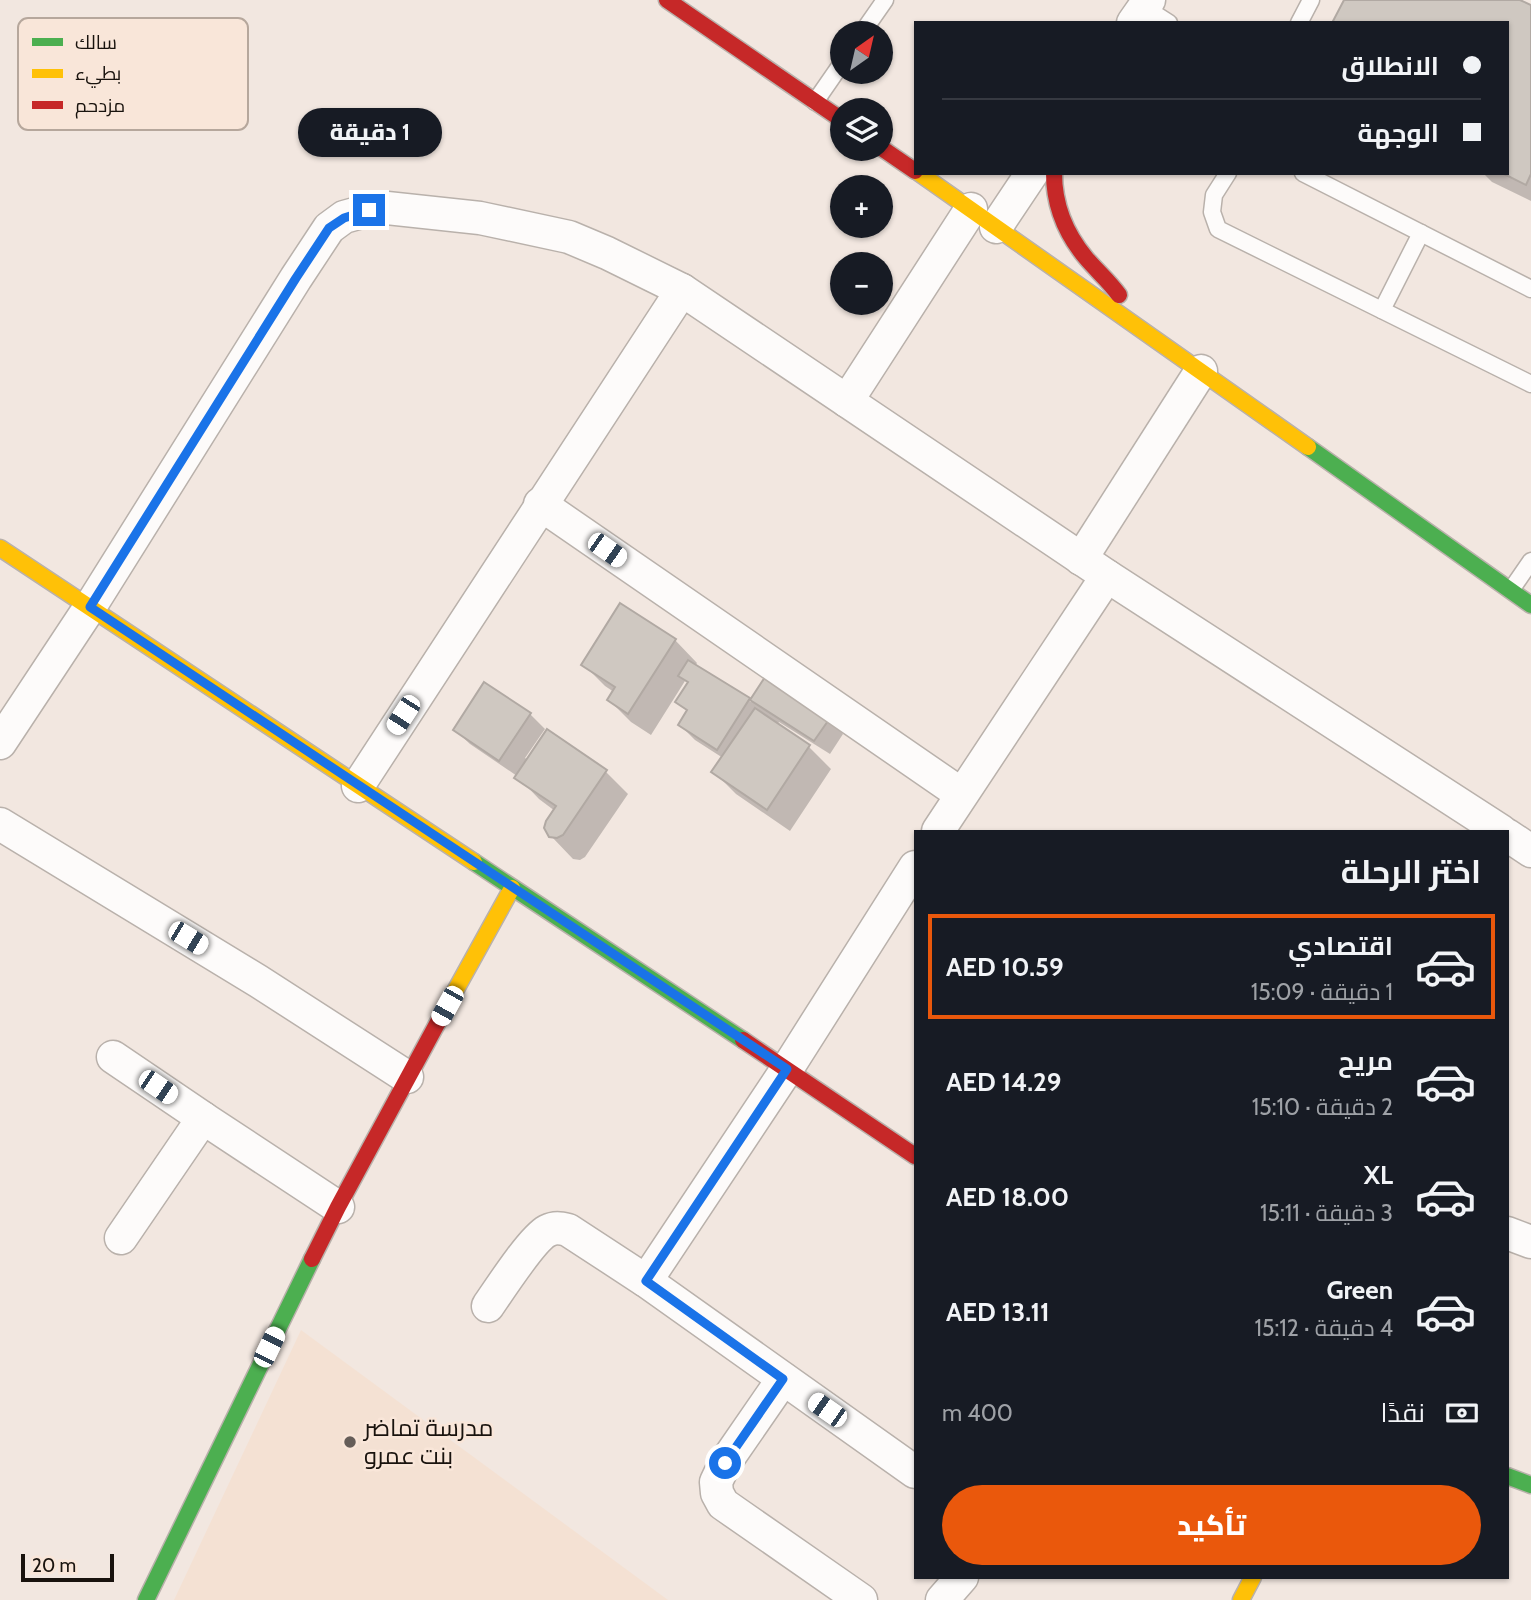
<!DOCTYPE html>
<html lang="ar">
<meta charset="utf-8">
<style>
:root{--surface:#171b24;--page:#242831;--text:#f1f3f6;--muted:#9ea1a6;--line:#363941;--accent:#ea580c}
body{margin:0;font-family:Cabin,Cairo,sans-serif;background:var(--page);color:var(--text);direction:rtl;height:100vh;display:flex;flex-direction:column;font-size:26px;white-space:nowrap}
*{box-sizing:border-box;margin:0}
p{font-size:23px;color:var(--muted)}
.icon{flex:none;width:38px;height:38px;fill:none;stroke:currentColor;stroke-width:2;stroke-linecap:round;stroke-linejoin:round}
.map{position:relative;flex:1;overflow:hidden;direction:ltr}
.panel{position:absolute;left:914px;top:830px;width:595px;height:749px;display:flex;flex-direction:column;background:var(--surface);border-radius:0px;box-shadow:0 2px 5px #0004;direction:rtl}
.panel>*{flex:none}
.banner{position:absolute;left:914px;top:21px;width:595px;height:154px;border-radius:0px;box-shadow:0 2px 5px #0004;direction:rtl;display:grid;align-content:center;height:154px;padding:0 28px;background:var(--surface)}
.needle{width:46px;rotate:34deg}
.controls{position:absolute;left:830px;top:21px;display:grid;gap:14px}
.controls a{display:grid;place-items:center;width:63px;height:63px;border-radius:50%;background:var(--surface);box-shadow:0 2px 5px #0004;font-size:35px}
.scale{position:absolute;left:21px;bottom:18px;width:93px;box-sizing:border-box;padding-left:7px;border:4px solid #19130e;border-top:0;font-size:19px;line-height:24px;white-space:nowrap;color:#19130e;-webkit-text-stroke:5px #f9e6d9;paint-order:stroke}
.end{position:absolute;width:32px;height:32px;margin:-16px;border:9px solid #1a73e8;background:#fff;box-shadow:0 0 0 4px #fff}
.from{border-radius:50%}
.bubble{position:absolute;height:49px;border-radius:24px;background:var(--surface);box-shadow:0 2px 5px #0004;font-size:23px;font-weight:800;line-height:49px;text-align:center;direction:rtl}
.car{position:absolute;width:21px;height:42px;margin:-21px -10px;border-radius:9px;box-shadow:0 0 5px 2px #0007;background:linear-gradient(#fff 24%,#345 0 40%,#fff 0 76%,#345 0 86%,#fff 0)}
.banner b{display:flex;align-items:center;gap:24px;height:66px;font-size:26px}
.banner b+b{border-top:2px solid var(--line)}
.banner i{width:18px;height:18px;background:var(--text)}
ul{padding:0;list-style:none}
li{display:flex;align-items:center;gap:21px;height:105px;margin:0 14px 10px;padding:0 14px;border:4px solid transparent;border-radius:0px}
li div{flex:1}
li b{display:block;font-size:26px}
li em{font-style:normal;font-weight:800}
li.current{border-color:var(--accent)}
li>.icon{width:63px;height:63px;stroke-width:1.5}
h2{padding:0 28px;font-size:32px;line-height:84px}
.pay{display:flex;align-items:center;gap:18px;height:77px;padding:0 28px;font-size:26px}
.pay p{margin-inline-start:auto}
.primary-button{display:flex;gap:14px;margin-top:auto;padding:14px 28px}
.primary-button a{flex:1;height:80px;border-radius:42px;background:var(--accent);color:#fff;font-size:28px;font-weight:800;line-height:80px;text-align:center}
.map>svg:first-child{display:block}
</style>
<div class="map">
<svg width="1531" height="1600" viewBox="0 0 1531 1600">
<rect width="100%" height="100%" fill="#f2e7e0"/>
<polygon fill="#f4e1d3" points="301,1330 668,1600 174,1600"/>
<g fill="#0003">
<polygon points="1345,0 1516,0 1531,7 1531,201 1492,182 1483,173 1507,173 1507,23"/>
<polygon points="675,640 697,663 695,666 751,702 765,679 829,719 843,734 830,754 779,722 777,725 809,747 831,769 790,831 736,794 714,772 723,758 695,740 680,725 688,712 678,702 689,684 685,681 651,735 631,722 609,700 614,692 605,686 583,664"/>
<polygon points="530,714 545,729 525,758 528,760 606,772 628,794 585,857 580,860 573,859 551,836 555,811 539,799 517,776 470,744 455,730"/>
</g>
<g fill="#cfc8c1" stroke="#b1a9a3" stroke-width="2">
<polygon points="1344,0 1520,0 1531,5 1531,174 1526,185 1502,173 1507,173 1507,23 1332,23"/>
<polygon points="620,603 676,639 628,714 607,700 615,687 581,665"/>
<polygon points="688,660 750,698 717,750 678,725 687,710 675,702 688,682 678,676"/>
<polygon points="765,677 830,718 814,741 750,700"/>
<polygon points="484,682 531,713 499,761 453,730"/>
<polygon points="755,708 810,745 767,810 711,772"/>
<polygon points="547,729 607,770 563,835 557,838 549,837 544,828 546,821 556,806 514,778"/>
</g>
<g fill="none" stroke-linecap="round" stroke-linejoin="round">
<defs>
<g id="lane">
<polyline points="1144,7 1169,23"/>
<polyline points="1299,23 1311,0"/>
<polyline points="862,33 885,0"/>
<polyline points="815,102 842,63"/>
<polyline points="1228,173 1214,195 1212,212 1218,229 1531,384"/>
<polyline points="1303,173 1531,289"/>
<polyline points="1382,310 1421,233"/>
<polyline points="1511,590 1531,561"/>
</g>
<g id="street">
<polyline points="1133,23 1149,0"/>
<polyline points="996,227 1032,173"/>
<polyline points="682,290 1107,576 1501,831"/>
<polyline points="847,401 971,209"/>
<polyline points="540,504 961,794"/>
<polyline points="1081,559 1201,371"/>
<polyline points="0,743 90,607 296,278 329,228 344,217 369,210 387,208 480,218 569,237 607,253 682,290 358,786"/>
<polyline points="0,824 258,981 407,1077"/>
<polyline points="938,831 1107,576"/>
<polyline points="1507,835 1531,851"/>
<polyline points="113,1057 203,1118 121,1238"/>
<polyline points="203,1118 338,1207"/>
<polyline points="1507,1233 1531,1242"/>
<polyline points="646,1281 787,1069 915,867"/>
<path d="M488,1306C499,1290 532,1239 547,1231C555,1227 560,1228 568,1230L646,1281L915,1472"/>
<polyline points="783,1379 725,1463 716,1482 717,1493 723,1504 861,1600"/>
<polyline points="942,1600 962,1577"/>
</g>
<g id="fast">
<polyline points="1308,447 1531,605"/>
<polyline points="474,862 743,1040"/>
<polyline points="1507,1476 1531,1485"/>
<polyline points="146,1600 312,1259"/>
</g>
<g id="slow">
<polyline points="919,173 1308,447"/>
<polyline points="0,548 474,862"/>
<polyline points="444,1011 512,888"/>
<polyline points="1241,1600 1253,1577"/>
</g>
<g id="jam">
<polyline points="667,0 842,120"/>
<polyline points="880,147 915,171"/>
<path d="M1054,173C1054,205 1066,234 1086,258C1097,271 1109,281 1119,295"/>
<polyline points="743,1040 915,1156"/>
<polyline points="312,1259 338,1207 444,1011"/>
</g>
</defs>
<use href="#lane" stroke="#b9b1ab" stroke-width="19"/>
<use href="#street" stroke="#b9b1ab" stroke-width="35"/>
<use href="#fast" stroke="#b9b1ab" stroke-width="19"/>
<use href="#slow" stroke="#b9b1ab" stroke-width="19"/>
<use href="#jam" stroke="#b9b1ab" stroke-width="19"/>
<use href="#lane" stroke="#fdfbfa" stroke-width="16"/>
<use href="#street" stroke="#fdfbfa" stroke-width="32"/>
<use href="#fast" stroke="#4caf50" stroke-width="16"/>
<use href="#slow" stroke="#ffc107" stroke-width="16"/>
<use href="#jam" stroke="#c62828" stroke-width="16"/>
</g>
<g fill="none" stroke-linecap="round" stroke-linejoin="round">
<polyline stroke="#1a73e8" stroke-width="9" points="369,210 344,218 329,228 296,278 90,607 787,1069 646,1281 783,1379 725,1463"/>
</g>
<circle fill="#655d58" stroke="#f9e6d9" stroke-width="2.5" cx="350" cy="1442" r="7"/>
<g text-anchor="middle" stroke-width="5" stroke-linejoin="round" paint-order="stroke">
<g font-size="24" fill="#19130e" stroke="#f9e6d9" text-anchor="start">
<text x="364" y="1436">مدرسة تماضر<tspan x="364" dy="28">بنت عمرو</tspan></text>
</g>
</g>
<rect x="18" y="18" width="230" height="112" rx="10" fill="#f9e6d9" stroke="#b6a79c" stroke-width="2"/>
<rect x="32" y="38" width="31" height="8" fill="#4caf50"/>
<rect x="32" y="69" width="31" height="9" fill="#ffc107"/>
<rect x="32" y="101" width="31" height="8" fill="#c62828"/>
<g font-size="19" fill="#19130e">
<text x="75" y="49">سالك</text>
<text x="75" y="80">بطيء</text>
<text x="75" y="112">مزدحم</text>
</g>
</svg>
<div class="controls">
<a><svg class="needle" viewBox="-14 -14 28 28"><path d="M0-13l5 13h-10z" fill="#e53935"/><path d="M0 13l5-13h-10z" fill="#9ea1a6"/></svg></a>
<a><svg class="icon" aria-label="layers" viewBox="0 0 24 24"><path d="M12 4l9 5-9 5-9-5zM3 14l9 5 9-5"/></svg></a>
<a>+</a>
<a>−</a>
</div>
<div class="scale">20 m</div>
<i class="end from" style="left:725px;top:1463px"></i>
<i class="end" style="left:369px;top:210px"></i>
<div class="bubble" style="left:298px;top:108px;width:144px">1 دقيقة</div>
<i class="car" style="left:607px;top:550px;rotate:125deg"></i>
<i class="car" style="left:403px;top:715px;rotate:213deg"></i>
<i class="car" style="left:188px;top:938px;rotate:121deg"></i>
<i class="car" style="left:447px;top:1006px;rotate:209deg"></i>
<i class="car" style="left:158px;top:1087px;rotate:124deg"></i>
<i class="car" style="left:269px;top:1347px;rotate:26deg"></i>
<i class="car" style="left:827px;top:1410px;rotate:305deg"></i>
<div class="banner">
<b><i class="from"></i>الانطلاق</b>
<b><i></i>الوجهة</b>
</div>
<section class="panel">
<h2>اختر الرحلة</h2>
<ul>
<li class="current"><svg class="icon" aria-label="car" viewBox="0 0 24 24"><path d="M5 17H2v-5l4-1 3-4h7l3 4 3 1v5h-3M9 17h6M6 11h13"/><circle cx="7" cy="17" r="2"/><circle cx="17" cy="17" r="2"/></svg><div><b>اقتصادي</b><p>1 دقيقة · 15:09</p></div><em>AED 10.59</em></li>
<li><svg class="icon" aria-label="car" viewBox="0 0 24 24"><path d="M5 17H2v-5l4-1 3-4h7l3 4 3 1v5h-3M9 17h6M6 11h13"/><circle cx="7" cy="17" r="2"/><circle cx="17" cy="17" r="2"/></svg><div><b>مريح</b><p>2 دقيقة · 15:10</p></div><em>AED 14.29</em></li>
<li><svg class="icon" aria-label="car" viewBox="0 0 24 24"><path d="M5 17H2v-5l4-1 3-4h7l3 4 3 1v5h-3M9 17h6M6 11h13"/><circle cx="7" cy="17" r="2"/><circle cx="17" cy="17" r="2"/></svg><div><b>XL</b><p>3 دقيقة · 15:11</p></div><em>AED 18.00</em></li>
<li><svg class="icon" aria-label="car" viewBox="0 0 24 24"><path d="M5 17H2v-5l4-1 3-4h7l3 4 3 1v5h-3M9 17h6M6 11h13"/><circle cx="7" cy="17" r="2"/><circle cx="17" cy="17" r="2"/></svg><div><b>Green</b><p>4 دقيقة · 15:12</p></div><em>AED 13.11</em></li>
</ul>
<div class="pay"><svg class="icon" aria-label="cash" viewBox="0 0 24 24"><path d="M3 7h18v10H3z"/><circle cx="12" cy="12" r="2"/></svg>نقدًا<p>400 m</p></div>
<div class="primary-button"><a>تأكيد</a></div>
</section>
</div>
